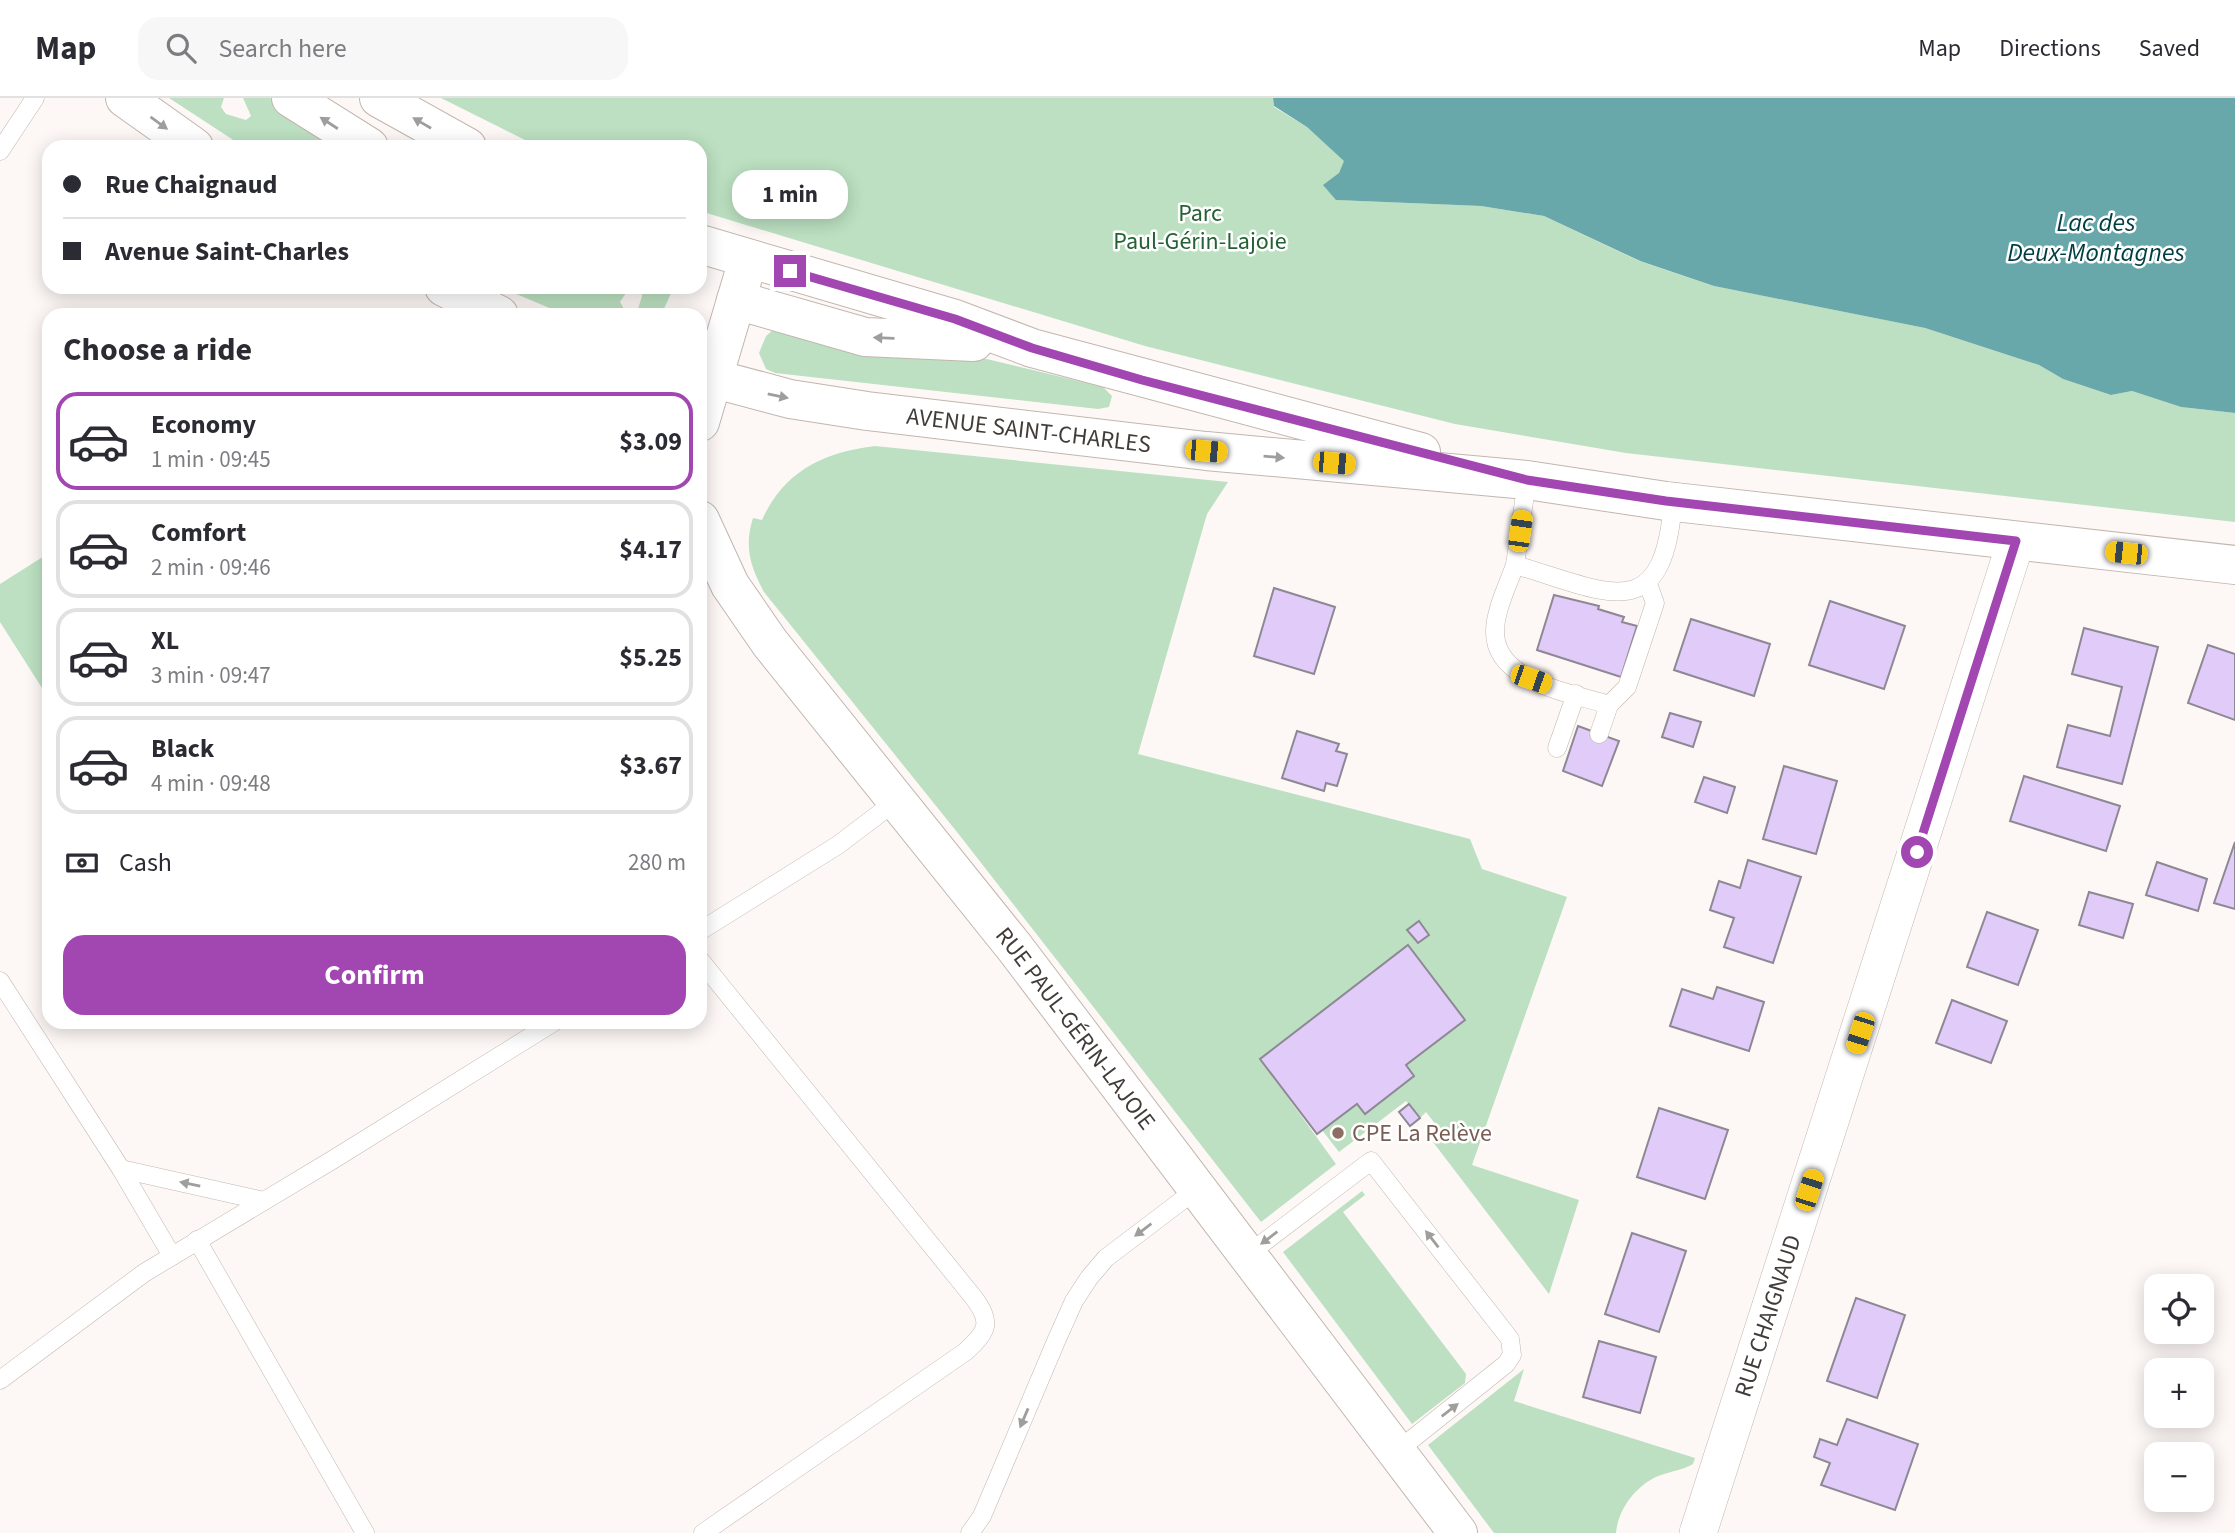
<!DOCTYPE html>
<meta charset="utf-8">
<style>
:root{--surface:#fff;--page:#f7f7f7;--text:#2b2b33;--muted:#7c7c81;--line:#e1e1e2;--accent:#a247b2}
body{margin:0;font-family:"Source Sans 3",sans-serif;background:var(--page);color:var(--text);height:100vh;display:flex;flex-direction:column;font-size:26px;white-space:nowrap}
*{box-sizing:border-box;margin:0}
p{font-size:23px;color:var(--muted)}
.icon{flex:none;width:38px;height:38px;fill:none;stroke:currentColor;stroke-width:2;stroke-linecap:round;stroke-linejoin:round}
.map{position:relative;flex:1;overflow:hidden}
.drawer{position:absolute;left:42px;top:210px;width:665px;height:721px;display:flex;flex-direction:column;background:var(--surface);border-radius:21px;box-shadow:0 4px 18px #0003}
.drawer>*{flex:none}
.hud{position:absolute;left:42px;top:42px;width:665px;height:154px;border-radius:21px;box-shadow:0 4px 18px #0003;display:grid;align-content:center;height:154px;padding:0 21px;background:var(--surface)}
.controls{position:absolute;left:2144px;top:1176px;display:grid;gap:14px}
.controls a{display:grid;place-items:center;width:70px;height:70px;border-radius:14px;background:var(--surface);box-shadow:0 4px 18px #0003;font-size:35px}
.end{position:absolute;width:32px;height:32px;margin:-16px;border:9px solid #a247b2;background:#fff;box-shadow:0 0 0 4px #fff}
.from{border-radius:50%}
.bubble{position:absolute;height:49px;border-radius:21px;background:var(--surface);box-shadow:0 4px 18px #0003;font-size:23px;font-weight:700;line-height:49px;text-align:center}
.car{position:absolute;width:21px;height:42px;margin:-21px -10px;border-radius:9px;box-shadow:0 0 5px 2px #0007;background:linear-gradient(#f5c518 24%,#345 0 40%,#f5c518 0 76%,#345 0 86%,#f5c518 0)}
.hud b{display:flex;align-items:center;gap:24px;height:66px;font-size:26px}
.hud b+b{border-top:2px solid var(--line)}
.hud i{width:18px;height:18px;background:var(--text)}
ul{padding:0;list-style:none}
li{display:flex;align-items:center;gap:21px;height:98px;margin:0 14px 10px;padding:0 7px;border:4px solid var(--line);border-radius:21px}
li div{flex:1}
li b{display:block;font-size:26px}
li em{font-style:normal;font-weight:700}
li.current{border-color:var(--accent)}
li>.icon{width:63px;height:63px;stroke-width:1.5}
h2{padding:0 21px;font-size:32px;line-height:84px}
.pay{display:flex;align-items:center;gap:18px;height:77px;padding:0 21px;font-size:26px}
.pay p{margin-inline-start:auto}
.primary-button{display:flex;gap:14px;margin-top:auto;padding:14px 21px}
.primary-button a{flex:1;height:80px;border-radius:21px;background:var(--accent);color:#fff;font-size:28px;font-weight:700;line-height:80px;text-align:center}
header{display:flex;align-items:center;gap:42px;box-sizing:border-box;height:98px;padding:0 35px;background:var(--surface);border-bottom:2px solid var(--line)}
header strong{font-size:33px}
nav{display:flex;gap:38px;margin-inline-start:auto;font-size:24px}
.search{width:490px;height:63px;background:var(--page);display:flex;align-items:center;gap:18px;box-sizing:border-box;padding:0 24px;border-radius:21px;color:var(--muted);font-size:26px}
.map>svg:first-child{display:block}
</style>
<header>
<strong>Map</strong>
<div class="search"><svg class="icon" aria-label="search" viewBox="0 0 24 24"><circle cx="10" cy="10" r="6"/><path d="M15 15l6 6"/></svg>Search here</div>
<nav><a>Map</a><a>Directions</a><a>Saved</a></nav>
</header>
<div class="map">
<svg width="2235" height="1435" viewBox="0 0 2235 1435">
<rect width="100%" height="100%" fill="#fdf8f5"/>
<g fill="#bce0c1">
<polygon points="169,0 224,0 221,9 226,16 246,22 251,18 243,0 270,0 346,49 244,49"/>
<polygon points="441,0 1273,0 1274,9 1307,29 1345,63 1339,75 1336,102 1481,108 1544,118 1639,163 1714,188 1925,230 2039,267 2063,281 2111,297 2132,293 2181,309 2235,315 2235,424 1626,355 1455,326 1145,248 700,113 700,49 539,49"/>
<polygon points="500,189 630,189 620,204 623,209 619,217 566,217"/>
<polygon points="641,189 674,189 661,217 631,217 638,211 642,198"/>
<polygon points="773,232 970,257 1103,289 1112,298 1109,309 1098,311 775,275 766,271 759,255 766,238"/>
<path d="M875,348L1228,384L1207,416L1138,656L1470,741L1482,771L1567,799L1472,1067L1579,1102L1549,1196L1433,1044L1443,1036L1426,1014L1420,1020L1406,1003L1339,1054L1322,1032L1357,1006L1414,978L1406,967L1465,922L1408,847L1260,961L1336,1066L1261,1124L957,734L764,494C750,468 744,448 753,420L762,422C784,373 824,354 875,348Z"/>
<polygon points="49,455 49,601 0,524 0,486"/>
<polygon points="1362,1093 1365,1097 1343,1114 1466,1276 1465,1285 1412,1326 1283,1154"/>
<path d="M1524,1271L1514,1303L1695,1360L1693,1366C1683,1372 1672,1373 1661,1377C1638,1385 1618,1410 1616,1435H1494L1428,1347Z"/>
</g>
<polygon fill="#68a8ab" points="1273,0 2235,0 2235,315 2181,309 2132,293 2111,297 2063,281 2039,267 1925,230 1714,188 1640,163 1544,118 1481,108 1336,102 1323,87 1339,75 1344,63 1307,29 1274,8"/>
<g fill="#e0cbf9" stroke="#8d8894" stroke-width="2">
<polygon points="1274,490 1335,509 1314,576 1254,558"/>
<polygon points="1554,497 1599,508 1598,511 1624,519 1622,524 1637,528 1621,579 1537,552"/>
<polygon points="1830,503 1905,528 1884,591 1809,567"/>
<polygon points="1691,521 1770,546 1754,598 1674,572"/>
<polygon points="2084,530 2158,549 2122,686 2057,669 2068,627 2110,638 2122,589 2072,576"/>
<polygon points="2208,547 2235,556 2235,622 2188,605"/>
<polygon points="1670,615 1701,624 1693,649 1662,639"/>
<polygon points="1578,628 1619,643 1602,688 1563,673"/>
<polygon points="1297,633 1339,646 1336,653 1347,656 1337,688 1326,685 1324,693 1282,680"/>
<polygon points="1784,668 1837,683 1816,756 1763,741"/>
<polygon points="2024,678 2120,708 2106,753 2010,723"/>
<polygon points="1704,679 1735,689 1727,715 1695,704"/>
<polygon points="2235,744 2235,811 2214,805"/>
<polygon points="1748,762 1801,779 1773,865 1724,849 1734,820 1710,812 1719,783 1740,790"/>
<polygon points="2157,764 2207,781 2198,813 2146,797"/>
<polygon points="2089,794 2133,806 2123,840 2079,827"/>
<polygon points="1987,814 2038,832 2018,887 1967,869"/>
<polygon points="1419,823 1429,837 1418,845 1407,832"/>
<polygon points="1408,847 1465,922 1406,967 1414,978 1365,1016 1357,1006 1317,1036 1260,961"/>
<polygon points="1717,889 1764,904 1749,953 1670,928 1682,891 1713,901"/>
<polygon points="1952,902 2007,923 1991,965 1936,945"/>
<polygon points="1409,1006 1420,1020 1410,1028 1399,1014"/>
<polygon points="1659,1010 1728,1032 1705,1101 1637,1079"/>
<polygon points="1632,1135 1686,1153 1659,1234 1605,1216"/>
<polygon points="1856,1200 1905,1217 1877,1300 1827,1283"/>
<polygon points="1599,1243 1656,1259 1640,1315 1583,1299"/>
<polygon points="1847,1321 1918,1346 1895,1412 1821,1387 1830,1365 1814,1359 1820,1341 1837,1347"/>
</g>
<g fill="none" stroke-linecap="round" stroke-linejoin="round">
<defs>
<g id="lane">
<polyline points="0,53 35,0"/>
<path d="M1527,382L1515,467C1606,493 1663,532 1673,404"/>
<path d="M1515,467C1508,487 1495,512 1495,534C1495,584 1572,595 1609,607"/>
<polyline points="1599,636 1609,607 1627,589 1655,505 1648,486"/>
<polyline points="1557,650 1576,596"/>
<polyline points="700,833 838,747 896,703"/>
<path d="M700,862L974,1200C993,1225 987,1234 965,1254L703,1435"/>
<polyline points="0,883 121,1071 172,1158"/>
<polyline points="121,1071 264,1103"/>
<polyline points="197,1142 365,1435"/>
<polyline points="1247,1157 1371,1063 1510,1241 1512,1257 1506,1266 1396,1354"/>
<polyline points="0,1282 144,1175 334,1061 554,924"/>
<polyline points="970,1435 982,1418 1057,1241 1074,1203 1089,1180 1106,1160 1197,1091"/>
</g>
<g id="street">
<path id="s1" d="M1698,1435L2016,443"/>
</g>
<g id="secondary">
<polyline points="125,0 194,49"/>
<polyline points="291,0 369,49"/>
<polyline points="379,0 467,49"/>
<polyline points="700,146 955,221 1032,250 1421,354"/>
<polyline points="444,189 499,217"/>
<polyline points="736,202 865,239 974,244"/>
<path id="s2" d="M700,277L790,301L867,313L1206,353L1527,382L1666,403L2235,467"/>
<polyline points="700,324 743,179"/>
<path id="s3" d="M700,422L730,487L770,545L1015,850L1458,1435"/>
</g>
</defs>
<use href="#lane" stroke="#c2b6ae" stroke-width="19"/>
<use href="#street" stroke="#c2b6ae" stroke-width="38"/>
<use href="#secondary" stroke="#c2b6ae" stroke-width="40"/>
<use href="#lane" stroke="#fff" stroke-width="18"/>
<use href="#street" stroke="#fff" stroke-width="37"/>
<use href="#secondary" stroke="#fff" stroke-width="38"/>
</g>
<defs><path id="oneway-solid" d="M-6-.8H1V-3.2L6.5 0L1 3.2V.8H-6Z" transform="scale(1.75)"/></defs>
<g fill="#a09e9c">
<use href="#oneway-solid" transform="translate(159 25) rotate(36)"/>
<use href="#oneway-solid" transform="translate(329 25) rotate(-147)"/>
<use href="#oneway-solid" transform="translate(422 25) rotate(-150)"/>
<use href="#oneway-solid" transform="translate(884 240) rotate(-178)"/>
<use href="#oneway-solid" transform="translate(778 298) rotate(12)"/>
<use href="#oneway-solid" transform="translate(1274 359) rotate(5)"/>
<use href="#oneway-solid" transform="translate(190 1086) rotate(-168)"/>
<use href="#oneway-solid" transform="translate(1143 1132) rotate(143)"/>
<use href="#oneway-solid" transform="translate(1269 1140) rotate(143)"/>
<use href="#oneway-solid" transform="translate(1432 1141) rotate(-128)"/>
<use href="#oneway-solid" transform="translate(1450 1312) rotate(-38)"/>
<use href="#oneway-solid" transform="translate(1024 1320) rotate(113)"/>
</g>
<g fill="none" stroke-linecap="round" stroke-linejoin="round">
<polyline stroke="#a247b2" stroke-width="9" points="790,173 955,221 1032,250 1142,282 1527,382 1666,403 2016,443 1917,754"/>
</g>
<circle fill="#8d6e63" stroke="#fff" stroke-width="2.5" cx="1338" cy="1035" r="7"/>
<g text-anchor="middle" stroke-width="5" stroke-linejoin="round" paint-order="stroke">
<g font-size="24" fill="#256134" stroke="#fff">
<text x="1200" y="123">Parc<tspan x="1200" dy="28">Paul-Gérin-Lajoie</tspan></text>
</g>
<g font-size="24" fill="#413c39" stroke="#fff">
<text dy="8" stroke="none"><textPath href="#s2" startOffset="334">AVENUE SAINT-CHARLES</textPath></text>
<text dy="8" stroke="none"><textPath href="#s3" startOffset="634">RUE PAUL-GÉRIN-LAJOIE</textPath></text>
<text dy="8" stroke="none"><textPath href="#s1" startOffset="228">RUE CHAIGNAUD</textPath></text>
</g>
<g font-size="24" fill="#785e54" stroke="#fff" text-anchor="start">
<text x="1352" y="1043">CPE La Relève</text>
</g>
<g font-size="26" font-style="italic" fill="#003f41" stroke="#fff">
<text x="2096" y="133">Lac des<tspan x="2096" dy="30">Deux-Montagnes</tspan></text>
</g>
</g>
</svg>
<div class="controls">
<a><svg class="icon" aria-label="locate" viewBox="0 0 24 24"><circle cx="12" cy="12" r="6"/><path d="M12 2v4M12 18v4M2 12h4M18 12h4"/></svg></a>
<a>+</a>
<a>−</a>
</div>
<i class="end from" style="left:1917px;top:754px"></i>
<i class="end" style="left:790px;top:173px"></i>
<div class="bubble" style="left:732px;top:72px;width:116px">1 min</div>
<i class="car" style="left:1206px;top:353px;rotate:95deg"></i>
<i class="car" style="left:1334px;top:365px;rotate:95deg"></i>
<i class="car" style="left:1520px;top:433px;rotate:8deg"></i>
<i class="car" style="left:2126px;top:455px;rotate:276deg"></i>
<i class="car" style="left:1531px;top:581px;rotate:109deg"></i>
<i class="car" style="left:1860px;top:935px;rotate:198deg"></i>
<i class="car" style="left:1809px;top:1092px;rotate:18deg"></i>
<div class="hud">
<b><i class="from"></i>Rue Chaignaud</b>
<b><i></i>Avenue Saint-Charles</b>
</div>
<section class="drawer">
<h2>Choose a ride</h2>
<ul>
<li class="current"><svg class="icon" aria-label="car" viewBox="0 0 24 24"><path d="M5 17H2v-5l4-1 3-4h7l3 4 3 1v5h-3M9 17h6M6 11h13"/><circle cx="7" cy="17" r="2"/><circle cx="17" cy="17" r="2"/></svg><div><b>Economy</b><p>1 min · 09:45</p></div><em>$3.09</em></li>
<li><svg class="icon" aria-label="car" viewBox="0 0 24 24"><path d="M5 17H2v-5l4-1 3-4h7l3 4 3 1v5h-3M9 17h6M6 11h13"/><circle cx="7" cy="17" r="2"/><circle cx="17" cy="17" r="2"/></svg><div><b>Comfort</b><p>2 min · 09:46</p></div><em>$4.17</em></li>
<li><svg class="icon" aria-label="car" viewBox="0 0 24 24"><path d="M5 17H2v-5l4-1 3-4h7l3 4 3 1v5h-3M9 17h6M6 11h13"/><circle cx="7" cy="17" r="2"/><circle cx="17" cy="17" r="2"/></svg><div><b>XL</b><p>3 min · 09:47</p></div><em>$5.25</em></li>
<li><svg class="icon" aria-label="car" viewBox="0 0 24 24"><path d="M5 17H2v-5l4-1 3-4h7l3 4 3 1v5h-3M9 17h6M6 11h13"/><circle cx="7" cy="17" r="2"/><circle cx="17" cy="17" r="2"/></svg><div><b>Black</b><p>4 min · 09:48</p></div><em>$3.67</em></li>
</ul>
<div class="pay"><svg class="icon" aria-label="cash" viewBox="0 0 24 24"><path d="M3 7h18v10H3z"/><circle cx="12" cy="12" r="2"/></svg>Cash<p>280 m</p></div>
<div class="primary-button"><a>Confirm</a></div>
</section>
</div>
